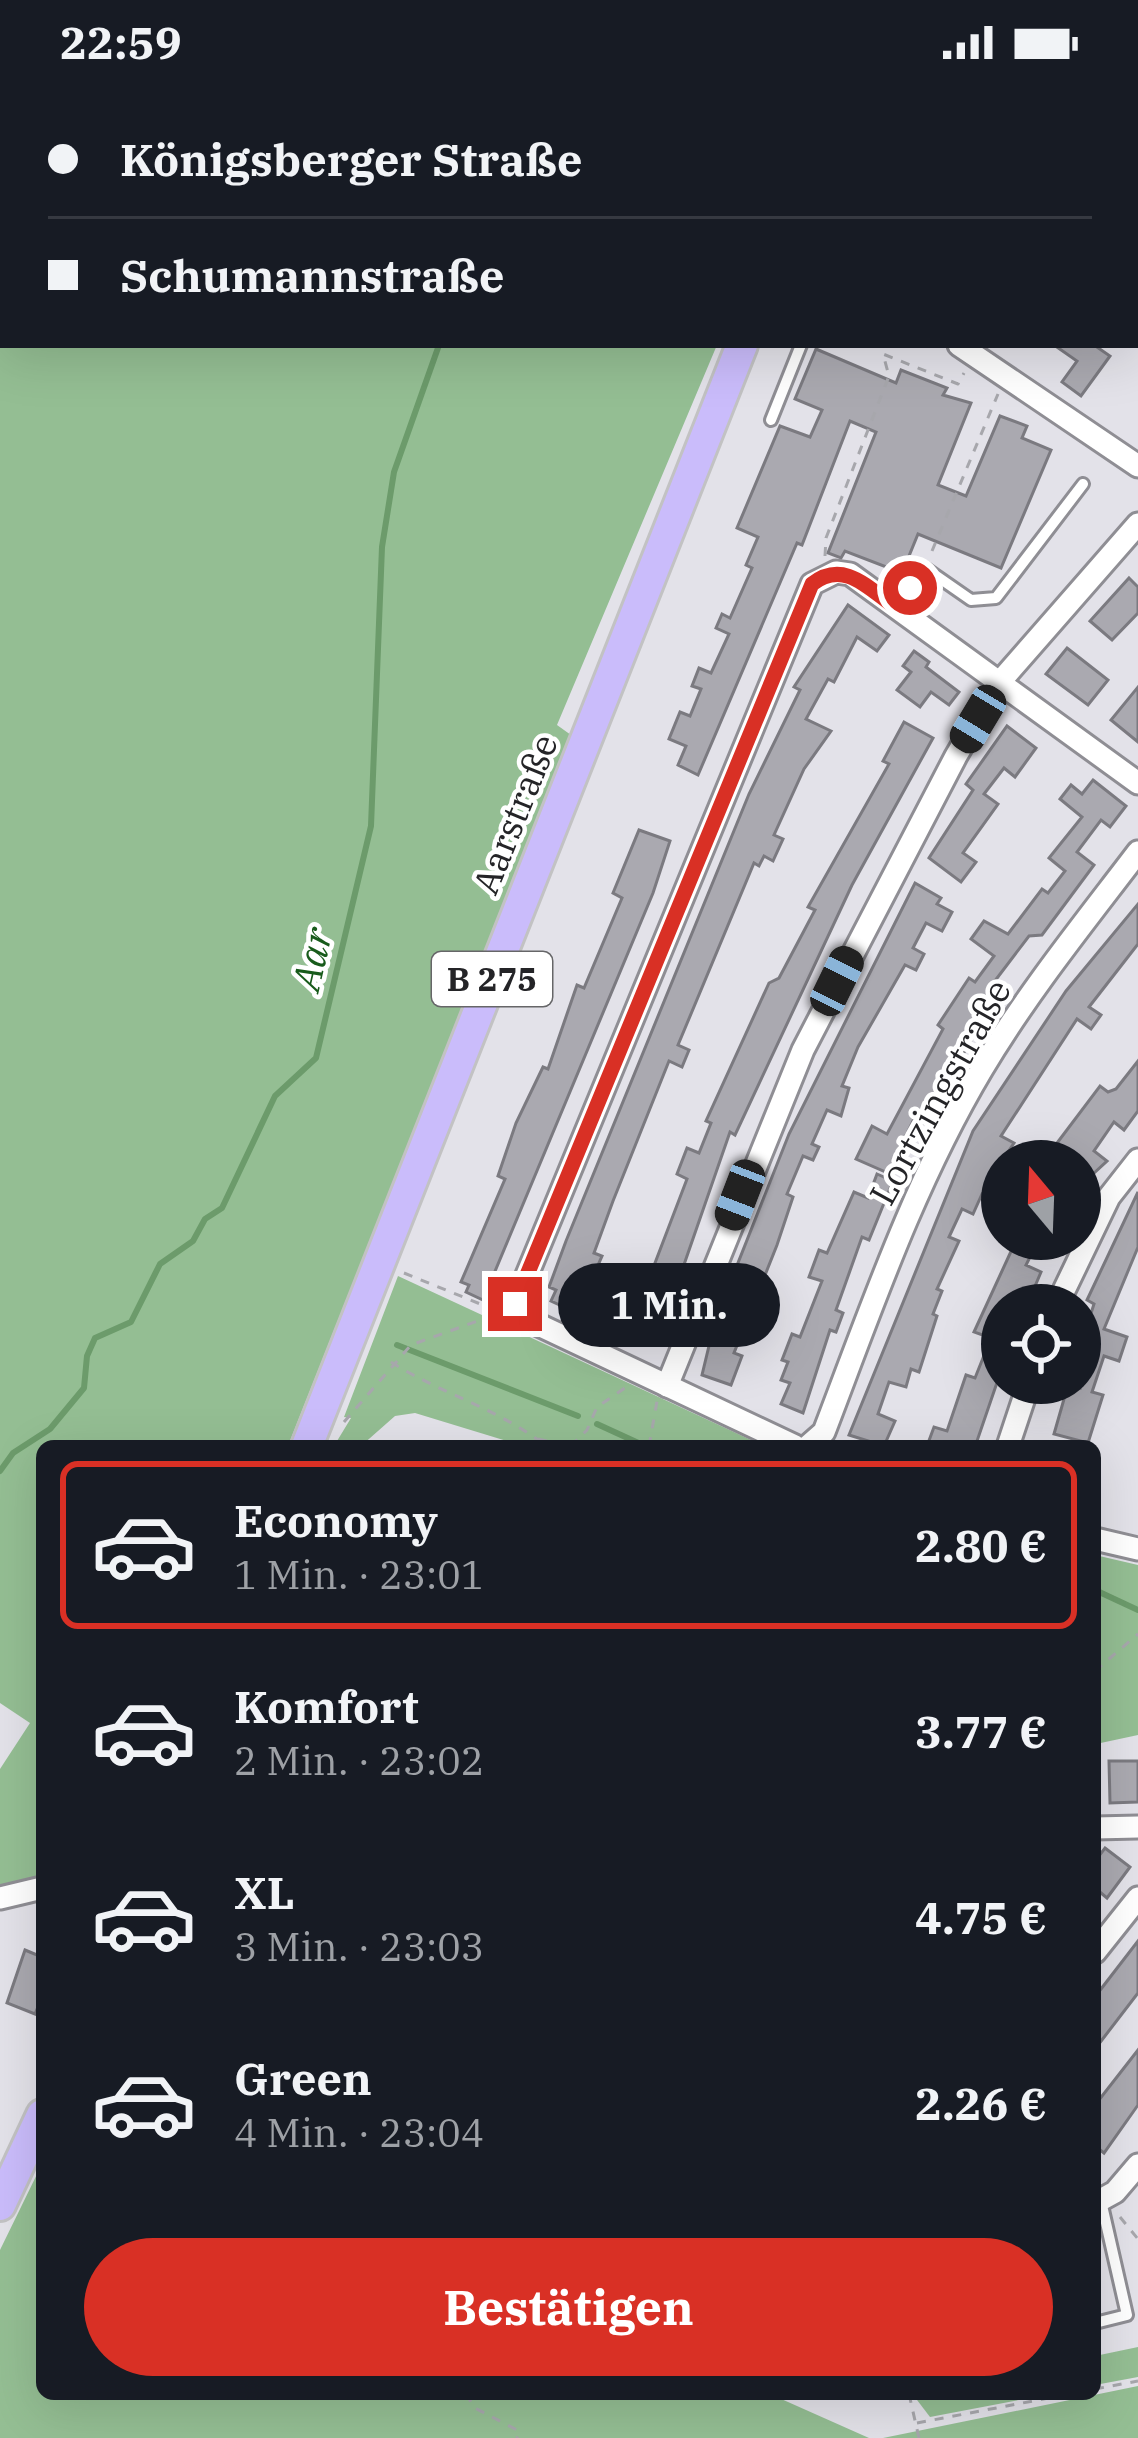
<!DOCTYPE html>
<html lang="de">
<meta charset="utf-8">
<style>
:root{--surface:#171b24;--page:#242831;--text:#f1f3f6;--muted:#9ea1a6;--line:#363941;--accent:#d93025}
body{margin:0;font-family:"IBM Plex Serif",serif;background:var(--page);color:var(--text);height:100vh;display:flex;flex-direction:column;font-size:45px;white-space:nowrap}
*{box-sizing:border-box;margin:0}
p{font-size:39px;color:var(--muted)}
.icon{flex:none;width:66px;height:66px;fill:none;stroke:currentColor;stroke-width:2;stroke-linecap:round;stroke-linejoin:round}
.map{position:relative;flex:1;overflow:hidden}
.sheet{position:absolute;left:36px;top:1356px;width:1065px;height:960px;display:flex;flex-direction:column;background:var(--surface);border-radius:18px;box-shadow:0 12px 48px #0002}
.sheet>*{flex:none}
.banner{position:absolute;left:0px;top:0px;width:1140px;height:264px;box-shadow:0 12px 48px #0002;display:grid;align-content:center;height:264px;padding:0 48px;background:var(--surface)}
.needle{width:78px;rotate:341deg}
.buttons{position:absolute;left:981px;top:1056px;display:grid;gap:24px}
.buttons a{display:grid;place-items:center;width:120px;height:120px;border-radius:50%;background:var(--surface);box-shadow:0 12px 48px #0002;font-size:60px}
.end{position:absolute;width:54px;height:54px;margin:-27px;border:15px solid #d93025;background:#fff;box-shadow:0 0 0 6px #fff}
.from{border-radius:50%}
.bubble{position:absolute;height:84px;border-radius:42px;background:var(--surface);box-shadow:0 12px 48px #0002;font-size:39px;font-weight:700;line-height:84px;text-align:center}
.car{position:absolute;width:36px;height:72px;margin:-36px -18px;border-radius:15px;box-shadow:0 0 9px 3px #0007;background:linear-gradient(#222 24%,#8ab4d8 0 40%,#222 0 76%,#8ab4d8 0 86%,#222 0)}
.banner b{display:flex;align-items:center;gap:42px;height:114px;font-size:45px}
.banner b+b{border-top:3px solid var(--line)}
.banner i{width:30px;height:30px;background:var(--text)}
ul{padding:21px 0 0;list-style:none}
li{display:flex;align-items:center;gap:36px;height:168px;margin:0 24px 18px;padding:0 24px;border:6px solid transparent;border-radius:18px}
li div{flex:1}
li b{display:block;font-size:45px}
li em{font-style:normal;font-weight:700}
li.on{border-color:var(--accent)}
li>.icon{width:108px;height:108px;stroke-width:1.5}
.button{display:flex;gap:24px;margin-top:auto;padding:24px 48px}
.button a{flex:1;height:138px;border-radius:72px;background:var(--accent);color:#fff;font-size:48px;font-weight:700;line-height:138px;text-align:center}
.status{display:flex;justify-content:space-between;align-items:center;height:84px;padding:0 60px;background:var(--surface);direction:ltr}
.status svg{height:33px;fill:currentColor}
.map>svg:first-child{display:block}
</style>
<div class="status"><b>22:59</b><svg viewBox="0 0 49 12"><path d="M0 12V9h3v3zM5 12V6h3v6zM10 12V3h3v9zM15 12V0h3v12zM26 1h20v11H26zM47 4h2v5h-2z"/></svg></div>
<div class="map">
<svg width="1138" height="2354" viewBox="0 0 1138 2354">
<rect width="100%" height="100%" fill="#e3e2e9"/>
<g fill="#94be93">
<polygon points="0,0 825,0 3,3 3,261 717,261 557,641 571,651 288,1362 42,1362 42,1792 0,1804 0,1685 30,1639 0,1619"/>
<polygon points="398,1192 764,1362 523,1362 415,1329 395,1332 361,1362 334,1362 351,1334 344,1333"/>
<polygon points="1095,1471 1138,1481 1138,1651 1096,1660"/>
<polygon points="42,2080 42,2310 770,2310 869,2354 0,2354 0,2166"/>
<polygon points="1138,2263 1138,2293 1095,2301 1095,2272"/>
<polygon points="1138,2302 1138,2354 883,2354"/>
<polygon points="1050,2310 930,2333 914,2312 922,2310"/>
</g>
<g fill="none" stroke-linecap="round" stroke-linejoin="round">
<g stroke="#6c9b6b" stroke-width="6">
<polyline points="615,3 617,0"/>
<polyline points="397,1261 578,1332"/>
<polyline points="597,1340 645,1362"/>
<polyline points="0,1387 13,1369 50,1345 84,1304 87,1272 95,1254 131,1238 160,1180 193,1157 205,1135 222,1124 275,1012 316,974 371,742 382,463 394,388 439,261"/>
<polyline points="1095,1506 1138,1526"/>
</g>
</g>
<g fill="#aaa9b0" stroke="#7b7a80" stroke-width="3">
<polygon points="1054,261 1094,261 1110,272 1081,312 1062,298 1077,277"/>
<polygon points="816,265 896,299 901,286 947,304 943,311 971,319 938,401 966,412 1000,332 1027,342 1022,354 1051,366 1001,484 918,450 902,489 845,467 841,474 828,469 876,348 850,337 802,461 797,459 698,691 678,681 686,662 669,655 680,628 690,632 701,605 692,602 699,584 711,589 729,550 716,544 722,530 730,534 752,484 746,481 758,453 737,444 780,342 810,353 822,326 795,315"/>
<polygon points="1129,494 1138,503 1138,529 1112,556 1090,537"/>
<polygon points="848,521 889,551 877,567 857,553 834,598 828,595 806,635 831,647 804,685 774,751 783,755 773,777 764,772 759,782 754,779 678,961 689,966 682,983 669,977 613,1117 594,1169 602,1172 595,1188 604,1192 597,1209 585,1204 575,1228 551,1217 556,1206 549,1203 566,1157 749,710 800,606 794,603"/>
<polygon points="1067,564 1108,596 1088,621 1046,590"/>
<polygon points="914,567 929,578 926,583 959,608 949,621 931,608 920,623 897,606 911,588 903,582"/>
<polygon points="1138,603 1138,658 1111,636"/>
<polygon points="904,638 933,654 852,801 735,1051 730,1048 670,1221 655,1215 658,1205 647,1200 687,1095 677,1090 687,1064 699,1069 711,1039 706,1037 769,899 779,894 815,826 808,823 889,680 883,677"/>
<polygon points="1007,642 1036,664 1015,693 1004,684 984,710 998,720 963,769 976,778 961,798 929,774 973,706 966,700"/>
<polygon points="1093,696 1126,722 1110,743 1101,736 1077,768 1094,781 1042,851 1029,852 988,906 997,912 921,1042 913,1037 888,1089 856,1075 872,1042 887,1050 943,945 938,941 969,894 975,898 994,872 971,855 984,837 1008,850 1042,805 1048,809 1065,787 1049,774 1082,733 1060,715 1071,701 1082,710"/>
<polygon points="639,746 670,757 653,809 483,1216 466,1208 469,1201 461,1198 505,1095 498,1092 516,1039 543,983 548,985 577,901 584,904 622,814 613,809"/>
<polygon points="915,799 941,814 937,820 952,828 942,847 926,839 913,864 924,870 916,886 905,881 858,963 842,1002 849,1004 841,1032 827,1026 812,1060 819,1063 813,1076 803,1072 787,1110 793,1113 777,1161 734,1269 742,1272 731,1301 702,1291 715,1237 789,1050"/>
<polygon points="1138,820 1138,860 1089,923 1101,931 1091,945 1077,935 1001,1052 1014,1059 1002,1077 993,1116 982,1110 973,1130 962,1125 949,1153 959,1157 937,1205 942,1207 933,1230 937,1232 919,1288 911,1285 906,1303 889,1298 878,1330 895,1337 884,1362 849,1351 973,1047 1066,907"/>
<polygon points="1138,977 1138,1027 1124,1046 1114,1038 1094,1067 1107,1077 1093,1090 1080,1077 1065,1077 1051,1067 1100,1002 1108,1008 1116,1005"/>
<polygon points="877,1090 893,1097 869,1156 862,1153 836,1226 843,1229 836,1248 830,1246 803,1329 781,1320 790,1299 781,1296 788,1278 782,1276 792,1250 800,1253 822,1197 809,1193 819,1166 827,1169 854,1108 868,1114"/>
<polygon points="1138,1108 1138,1163 1104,1245 1127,1253 1119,1277 1104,1272 1092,1308 1103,1311 1088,1359 1054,1350 1068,1301 1080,1304 1080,1264 1094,1220 1087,1216"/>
<polygon points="1013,1163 1031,1171 1026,1181 1041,1188 1027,1221 1002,1221 1002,1284 977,1357 982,1362 927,1362 934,1343 947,1347 966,1291 975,1294 991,1254 974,1248"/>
<polygon points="1109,1677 1138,1677 1138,1718 1110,1719"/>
<polygon points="1105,1764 1130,1783 1107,1814 1095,1804 1095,1777"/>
<polygon points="1138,1857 1138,1909 1095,1965 1095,1900 1101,1905"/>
<polygon points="25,1866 42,1873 42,1913 35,1930 7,1919"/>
<polygon points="1138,1966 1138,2021 1104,2069 1095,2062 1095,2021"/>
</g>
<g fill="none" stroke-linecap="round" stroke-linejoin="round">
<defs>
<g id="lane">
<polyline points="771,336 801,261"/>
<polyline points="896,523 925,484 971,516 996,514 1083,400"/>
<polyline points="1095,2239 1127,2231 1101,2117"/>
</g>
<g id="street">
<polyline points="1036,3 1037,0"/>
<polyline points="959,261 1138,382"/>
<polyline points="1057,1221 1109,1113 1138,1076"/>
<polyline points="667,1302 803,966 956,672 999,599 1138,440"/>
<polyline points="795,1362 524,1234 515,1220 812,500 836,488 850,490 1138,699"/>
<path d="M808,1362L824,1348C871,1225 914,1099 982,985C1028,908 1084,839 1138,768"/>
<polyline points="1008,1362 1029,1299"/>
<polyline points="1095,1455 1138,1465"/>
<polyline points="1095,1744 1138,1743"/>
<polyline points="0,1814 42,1804"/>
<polyline points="1095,1868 1138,1814"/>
<polyline points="1095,2119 1115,2108 1138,2081"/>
</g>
<g id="primary">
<polyline points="844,3 845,0"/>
<polyline points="307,1362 742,261"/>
<polyline points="0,2121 42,2031"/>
</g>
</defs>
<use href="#lane" stroke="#8f8e94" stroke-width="16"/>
<use href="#street" stroke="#8f8e94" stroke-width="27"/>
<use href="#primary" stroke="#c2c2c3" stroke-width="36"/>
<g stroke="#a7a7ac" stroke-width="3" stroke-dasharray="9 9" stroke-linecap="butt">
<polyline points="932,467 998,310"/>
<polyline points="825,472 826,454 889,292 883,270 958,300 964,289"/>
<polyline points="404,1189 495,1226"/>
<path d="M391,1278C441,1310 500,1325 546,1362"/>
<polyline points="344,1338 411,1261 497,1230"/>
<polyline points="538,1355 570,1362"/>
<polyline points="464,1362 498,1362"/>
<polyline points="571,1362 587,1346 597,1323 625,1304"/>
<polyline points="649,1362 657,1317"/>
<polyline points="1095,1587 1138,1550"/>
<polyline points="1120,2133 1138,2155"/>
<polyline points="1095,2305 1138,2297"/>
<polyline points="466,2310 475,2324 519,2347 517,2354"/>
<polyline points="909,2310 919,2354"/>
<polyline points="917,2339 1070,2310"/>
</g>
<use href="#lane" stroke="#fff" stroke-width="10"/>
<use href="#street" stroke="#fff" stroke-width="21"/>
<use href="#primary" stroke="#cabcfb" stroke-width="30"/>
</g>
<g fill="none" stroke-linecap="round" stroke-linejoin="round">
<path stroke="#d93025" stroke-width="15" d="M515,1220L812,500C844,475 868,504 896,524L910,504"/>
</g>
<g text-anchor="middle" stroke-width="9" stroke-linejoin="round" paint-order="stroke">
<rect fill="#fff" stroke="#666668" stroke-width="3" x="432" y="868" width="120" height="54" rx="9"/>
<g font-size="33" font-weight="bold" fill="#242427">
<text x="492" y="907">B 275</text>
</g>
<g font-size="36" fill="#242427" stroke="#fff">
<text transform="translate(515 730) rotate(-68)" y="13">Aarstraße</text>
<text transform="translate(940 1008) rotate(-61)" y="13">Lortzingstraße</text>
</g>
<g font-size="39" font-style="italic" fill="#185b1b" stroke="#fff">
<text transform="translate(312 875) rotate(-77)" y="14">Aar</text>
</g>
</g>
</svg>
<div class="buttons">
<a><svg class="needle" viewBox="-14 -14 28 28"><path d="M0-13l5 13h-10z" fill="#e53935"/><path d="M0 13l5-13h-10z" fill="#9ea1a6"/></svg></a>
<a><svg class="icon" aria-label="locate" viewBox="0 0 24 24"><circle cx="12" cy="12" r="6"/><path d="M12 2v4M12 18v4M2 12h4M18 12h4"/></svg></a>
</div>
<i class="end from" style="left:910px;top:504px"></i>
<i class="end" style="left:515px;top:1220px"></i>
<div class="bubble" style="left:558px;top:1179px;width:222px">1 Min.</div>
<i class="car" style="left:978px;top:635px;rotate:211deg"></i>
<i class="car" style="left:837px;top:897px;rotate:26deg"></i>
<i class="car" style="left:740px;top:1111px;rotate:201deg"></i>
<div class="banner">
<b><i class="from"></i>Königsberger Straße</b>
<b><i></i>Schumannstraße</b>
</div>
<section class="sheet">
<ul>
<li class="on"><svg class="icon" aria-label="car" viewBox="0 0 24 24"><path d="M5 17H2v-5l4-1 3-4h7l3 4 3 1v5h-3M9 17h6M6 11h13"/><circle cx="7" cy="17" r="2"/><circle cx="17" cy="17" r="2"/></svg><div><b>Economy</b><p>1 Min. · 23:01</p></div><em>2.80 €</em></li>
<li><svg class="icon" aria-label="car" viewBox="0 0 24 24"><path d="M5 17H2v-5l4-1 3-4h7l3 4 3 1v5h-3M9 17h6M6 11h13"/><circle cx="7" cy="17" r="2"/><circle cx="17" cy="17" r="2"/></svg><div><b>Komfort</b><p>2 Min. · 23:02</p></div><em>3.77 €</em></li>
<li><svg class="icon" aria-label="car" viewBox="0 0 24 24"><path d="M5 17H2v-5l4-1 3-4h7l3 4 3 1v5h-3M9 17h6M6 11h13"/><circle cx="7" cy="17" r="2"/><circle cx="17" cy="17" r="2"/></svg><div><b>XL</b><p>3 Min. · 23:03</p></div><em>4.75 €</em></li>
<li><svg class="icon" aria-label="car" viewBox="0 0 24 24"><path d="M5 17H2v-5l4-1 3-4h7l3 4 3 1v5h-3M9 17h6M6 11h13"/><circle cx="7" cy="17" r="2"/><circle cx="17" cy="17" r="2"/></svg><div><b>Green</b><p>4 Min. · 23:04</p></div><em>2.26 €</em></li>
</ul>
<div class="button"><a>Bestätigen</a></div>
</section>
</div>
